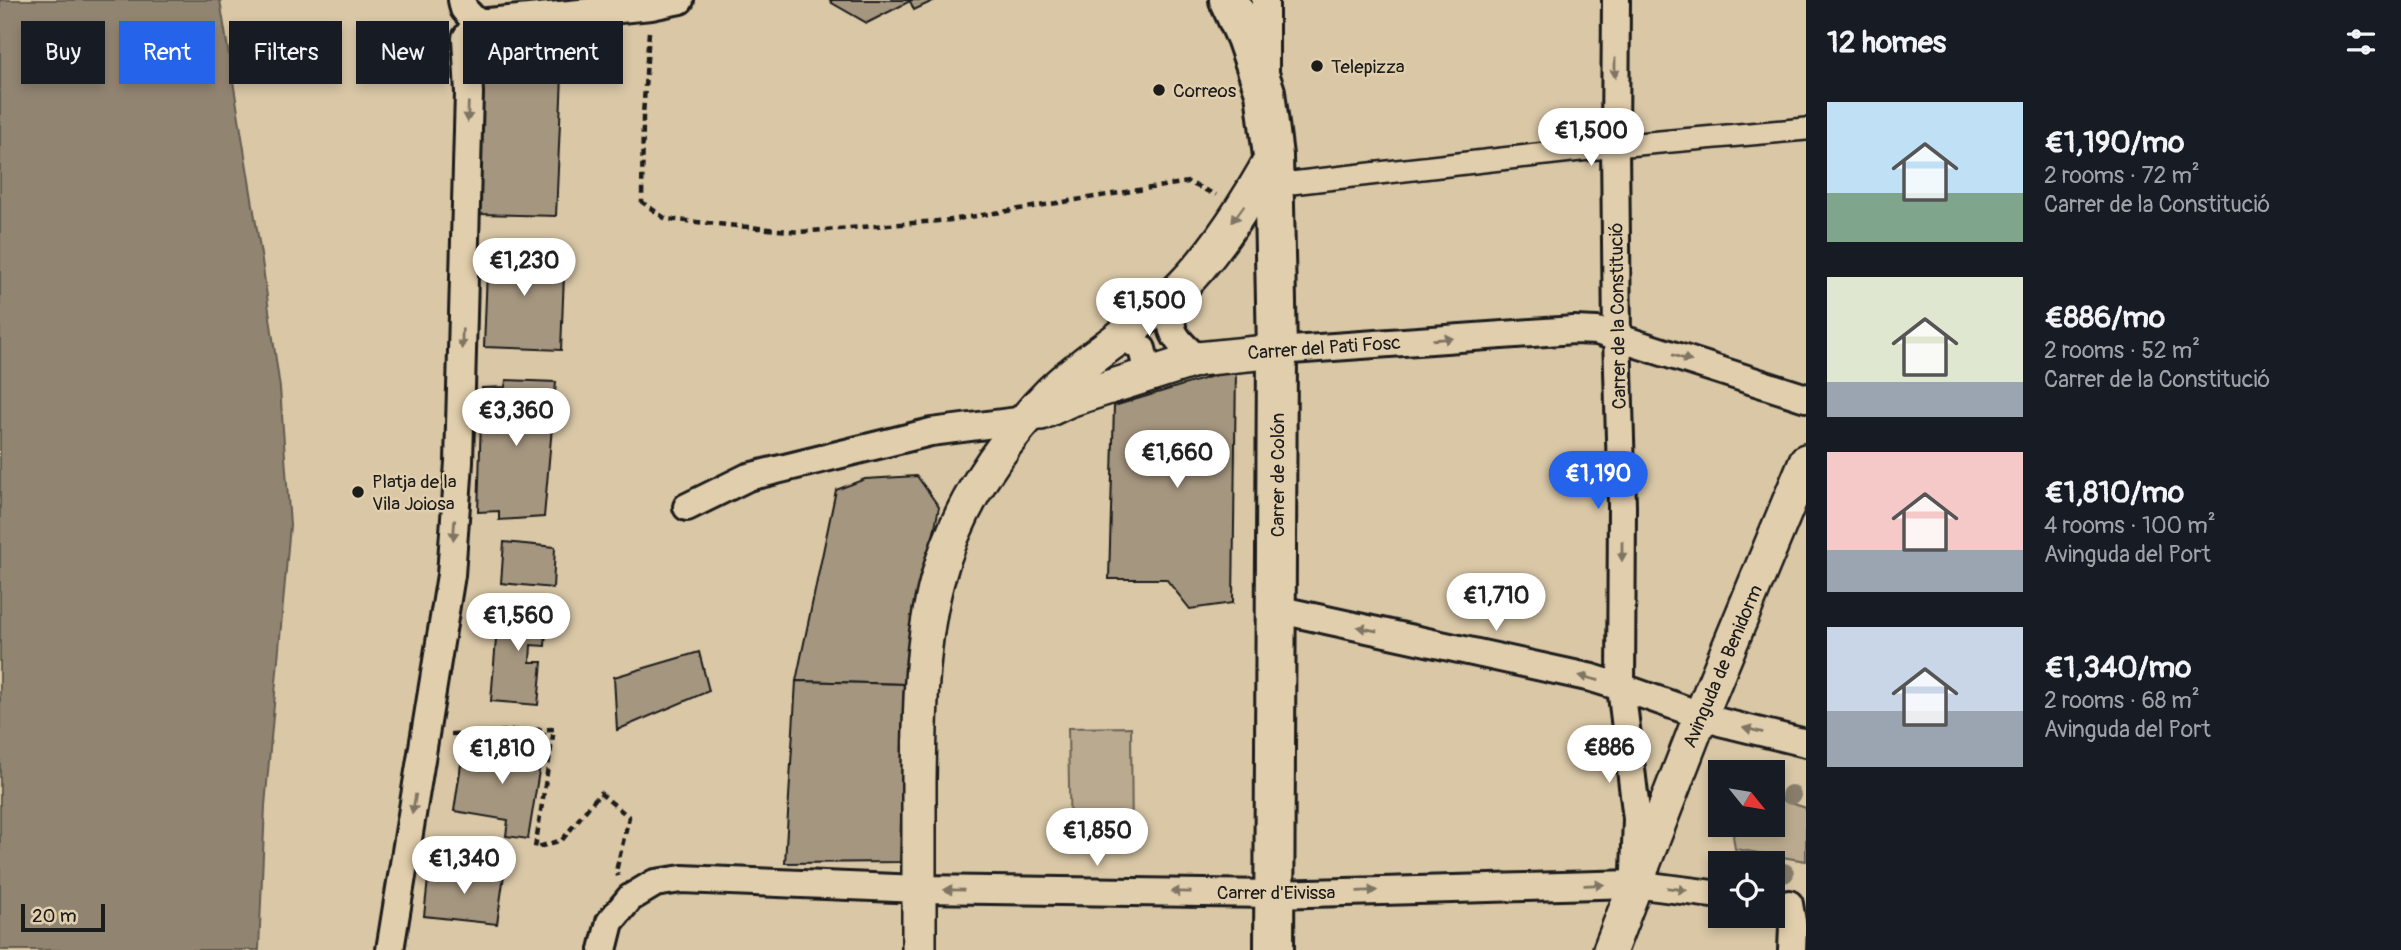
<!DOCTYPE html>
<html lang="en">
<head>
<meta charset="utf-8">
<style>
	body { margin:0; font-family:Pangolin,sans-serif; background:#20242c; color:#f1f3f6; height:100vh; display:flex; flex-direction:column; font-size:26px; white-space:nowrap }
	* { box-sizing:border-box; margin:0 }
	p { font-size:23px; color:#9ea1a6 }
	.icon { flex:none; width:38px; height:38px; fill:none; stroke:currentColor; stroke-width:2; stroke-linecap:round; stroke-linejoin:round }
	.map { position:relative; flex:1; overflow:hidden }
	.sheet { display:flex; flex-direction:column; background:#171b24; width:595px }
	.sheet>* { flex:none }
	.hud { position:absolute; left:21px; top:21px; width:665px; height:63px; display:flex; gap:14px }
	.needle { width:46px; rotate:120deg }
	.fabs { position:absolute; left:1708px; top:760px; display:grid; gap:14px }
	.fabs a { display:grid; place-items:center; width:77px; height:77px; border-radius:0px; background:#171b24; box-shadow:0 4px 10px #0003; font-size:35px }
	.scale { position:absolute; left:21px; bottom:18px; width:84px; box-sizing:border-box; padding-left:7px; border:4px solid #1c1c1c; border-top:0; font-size:19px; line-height:24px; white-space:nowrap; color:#1c1c1c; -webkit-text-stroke:5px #e1ceac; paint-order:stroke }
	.price { position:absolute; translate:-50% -60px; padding:0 16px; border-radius:24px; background:#fff; color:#222; font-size:23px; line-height:46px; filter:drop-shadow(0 2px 4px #0008) }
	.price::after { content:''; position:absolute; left:50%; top:42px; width:21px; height:16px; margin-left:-10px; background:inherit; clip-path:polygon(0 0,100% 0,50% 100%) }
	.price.current { background:#2563eb; color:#fff }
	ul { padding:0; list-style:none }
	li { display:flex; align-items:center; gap:21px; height:175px; padding:0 21px }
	li span { display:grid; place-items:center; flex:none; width:196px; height:140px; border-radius:0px; color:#555 }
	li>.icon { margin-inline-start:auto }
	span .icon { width:84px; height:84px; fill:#fffc; stroke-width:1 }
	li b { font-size:30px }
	h2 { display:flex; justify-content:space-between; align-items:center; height:84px; padding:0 21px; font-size:30px }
	.chip { padding:0 24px; border-radius:0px; background:#171b24; box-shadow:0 4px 10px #0003; font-size:24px; line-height:63px }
	.chip.current { background:#2563eb; color:#fff }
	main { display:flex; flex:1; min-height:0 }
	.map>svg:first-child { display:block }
	.green { fill:#baaa8f; stroke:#6b6356; stroke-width:2 }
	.water { fill:#918572; stroke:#625b50; stroke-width:2 }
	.building { fill:#a5967f; stroke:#1c1c1c; stroke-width:2 }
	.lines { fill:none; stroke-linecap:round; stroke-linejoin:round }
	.pedestrian-casing { stroke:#1c1c1c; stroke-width:26 }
	.minor-casing { stroke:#1c1c1c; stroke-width:32 }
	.tertiary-casing { stroke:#1c1c1c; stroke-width:38 }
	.secondary-casing { stroke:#1c1c1c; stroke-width:44 }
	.path { stroke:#1c1c1c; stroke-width:4.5; stroke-dasharray:7 5; stroke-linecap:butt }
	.pedestrian { stroke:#e1ceac; stroke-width:21 }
	.minor { stroke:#e1ceac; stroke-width:26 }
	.tertiary { stroke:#e1ceac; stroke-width:33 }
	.secondary { stroke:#e1ceac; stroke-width:38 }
	.tree { fill:#877d6a }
	.oneway { fill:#7e7564 }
	.poi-dot { fill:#1c1c1c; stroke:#e1ceac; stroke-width:2.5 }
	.labels { text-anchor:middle; stroke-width:5; stroke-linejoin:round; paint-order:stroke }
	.poi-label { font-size:19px; fill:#1c1c1c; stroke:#e1ceac; text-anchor:start }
	.street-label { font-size:19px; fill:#1c1c1c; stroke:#e1ceac }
</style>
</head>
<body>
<main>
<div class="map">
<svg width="1806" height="950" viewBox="0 0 1806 950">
	<rect width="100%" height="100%" fill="#d9c7a6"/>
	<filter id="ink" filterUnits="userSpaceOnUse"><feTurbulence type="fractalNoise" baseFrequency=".0143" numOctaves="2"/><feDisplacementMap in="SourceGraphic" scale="14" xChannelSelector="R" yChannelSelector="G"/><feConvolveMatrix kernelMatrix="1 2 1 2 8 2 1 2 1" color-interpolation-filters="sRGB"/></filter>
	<g filter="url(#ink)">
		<g class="green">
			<polygon points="1131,727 1132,845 1070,846 1068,728"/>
			<polygon points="1773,797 1806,808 1806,861 1735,849 1733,836 1739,824 1773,824"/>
		</g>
		<polygon class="water" points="0,0 220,0 262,261 280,388 290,525 265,806 259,950 0,950"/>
		<g class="building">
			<polygon points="830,0 935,0 914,10 910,1 867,23 832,3"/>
			<polygon points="482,45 563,52 556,216 480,214"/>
			<polygon points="488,246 565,249 561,350 484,347"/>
			<polygon points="1236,369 1233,603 1190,609 1166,579 1109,579 1114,406"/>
			<polygon points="506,380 556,382 544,517 499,520 499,511 478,512 482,388 505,387"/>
			<polygon points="917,476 939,507 904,684 796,681 836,490 865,479"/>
			<polygon points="504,542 555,547 553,588 501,583"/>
			<polygon points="499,602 548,606 545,646 531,645 530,662 542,662 538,705 491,701"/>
			<polygon points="699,652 709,691 617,730 614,677"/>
			<polygon points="796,681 904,684 900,862 785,863"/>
			<polygon points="525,733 545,734 528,839 506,836 508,820 454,811 463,751 520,759"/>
			<polygon points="429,870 504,875 497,924 424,916"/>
		</g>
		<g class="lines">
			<g class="pedestrian-casing">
				<polyline id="pedestrian" points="1274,185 1615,146 1806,129"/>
			</g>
			<g class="minor-casing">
				<g id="minor">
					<polyline points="462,0 464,9 477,23"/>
					<polyline points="1616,0 1615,146 1617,336 1622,506 1621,687 1637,819 1635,871"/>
					<polyline points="477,23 651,6 680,0"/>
					<polyline points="1265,69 1265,0"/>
					<path d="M 1176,292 C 1167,328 1169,335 1198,359"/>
					<polyline points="1118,338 1130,340 1142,349 1146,365 1141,376"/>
					<polyline points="1277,351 1574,330 1597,331 1806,398"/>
					<polyline points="687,507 748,477 931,432 1026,420"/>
					<polyline points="1276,609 1592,678 1621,687 1720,722 1806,743"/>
					<polyline points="1789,904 1793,927 1792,950"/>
					<polyline points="390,950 451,575 459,462 469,93 466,38 477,23"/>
					<polyline points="603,950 610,922 630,898 655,883 682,879 919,889 1274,894 1634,884 1720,895"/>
				</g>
			</g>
			<g class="tertiary-casing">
				<g id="tertiary">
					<polyline points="1041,413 1069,400 1198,359 1277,351"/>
					<path d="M 919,950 C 919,894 919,837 919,781 C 920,715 920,645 937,581 C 956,509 999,444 1051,392 C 1089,355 1136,330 1175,293 C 1214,256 1247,203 1273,156"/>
					<polyline points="1610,950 1701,715 1806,461"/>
				</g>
			</g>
			<g class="secondary-casing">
				<polyline id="secondary" points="1229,0 1246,37 1265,92 1273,156 1277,351 1274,950"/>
			</g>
			<g class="path">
				<polyline points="649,32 643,115 642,202 666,219 799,232 951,220 1188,182 1216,195"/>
				<polyline points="451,734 554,729 535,848 562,840 600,793 629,817 616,871 618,876"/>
			</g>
			<use href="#pedestrian" class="pedestrian"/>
			<use href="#minor" class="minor"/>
			<use href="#tertiary" class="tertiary"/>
			<use href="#secondary" class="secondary"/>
		</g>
		<g class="tree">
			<circle cx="1791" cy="795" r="10"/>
			<circle cx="1784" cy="873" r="10"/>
		</g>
		<defs><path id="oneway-solid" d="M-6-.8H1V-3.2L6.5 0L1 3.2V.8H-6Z" transform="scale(1.75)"/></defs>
		<g class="oneway">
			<use href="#oneway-solid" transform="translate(1615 68) rotate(90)"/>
			<use href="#oneway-solid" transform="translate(468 112) rotate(92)"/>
			<use href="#oneway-solid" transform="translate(1238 214) rotate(126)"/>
			<use href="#oneway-solid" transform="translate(462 339) rotate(92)"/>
			<use href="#oneway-solid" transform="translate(1443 339) rotate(-4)"/>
			<use href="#oneway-solid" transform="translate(1682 358) rotate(19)"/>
			<use href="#oneway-solid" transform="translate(454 530) rotate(94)"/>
			<use href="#oneway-solid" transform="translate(1622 551) rotate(90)"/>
			<use href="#oneway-solid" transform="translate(1367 629) rotate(-168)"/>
			<use href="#oneway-solid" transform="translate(1589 678) rotate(-166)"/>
			<use href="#oneway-solid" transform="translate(1753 730) rotate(-166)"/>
			<use href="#oneway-solid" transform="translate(414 804) rotate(100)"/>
			<use href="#oneway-solid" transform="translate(1594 885) rotate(-2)"/>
			<use href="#oneway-solid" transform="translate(1677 889) rotate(8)"/>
			<use href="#oneway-solid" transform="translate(954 890) rotate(-179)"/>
			<use href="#oneway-solid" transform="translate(1367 891) rotate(-2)"/>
			<use href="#oneway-solid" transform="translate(1181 892) rotate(-179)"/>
		</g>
	</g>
	<g class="poi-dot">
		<circle cx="1317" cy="66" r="7"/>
		<circle cx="1159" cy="90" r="7"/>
		<circle cx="358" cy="492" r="7"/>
	</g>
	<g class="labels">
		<g class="poi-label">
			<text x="1331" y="73">Telepizza</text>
			<text x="1173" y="97">Correos</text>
			<text x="372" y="488">Platja de la<tspan x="372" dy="22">Vila Joiosa</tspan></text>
		</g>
		<g class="street-label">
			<text transform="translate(1617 316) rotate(-91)" y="7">Carrer de la Constitució</text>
			<text transform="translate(1324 347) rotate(-4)" y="7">Carrer del Pati Fosc</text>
			<text transform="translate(1277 475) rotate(-90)" y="7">Carrer de Colón</text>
			<text transform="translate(1722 666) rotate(-67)" y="7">Avinguda de Benidorm</text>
			<text x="1276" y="899">Carrer d'Eivissa</text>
		</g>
	</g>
</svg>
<div class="fabs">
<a><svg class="needle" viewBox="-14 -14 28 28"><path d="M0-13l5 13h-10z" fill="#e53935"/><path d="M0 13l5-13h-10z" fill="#9ea1a6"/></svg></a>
<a><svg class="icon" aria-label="locate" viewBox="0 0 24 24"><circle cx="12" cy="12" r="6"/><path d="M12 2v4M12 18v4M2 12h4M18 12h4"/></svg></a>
</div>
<div class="scale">20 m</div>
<b class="price" style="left:1591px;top:168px">€1,500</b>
<b class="price" style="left:524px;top:298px">€1,230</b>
<b class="price" style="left:1149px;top:338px">€1,500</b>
<b class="price" style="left:516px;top:448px">€3,360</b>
<b class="price" style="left:1177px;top:490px">€1,660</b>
<b class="price current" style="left:1598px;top:511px">€1,190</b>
<b class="price" style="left:1496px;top:633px">€1,710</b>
<b class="price" style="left:518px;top:653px">€1,560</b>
<b class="price" style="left:1609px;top:785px">€886</b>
<b class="price" style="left:502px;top:786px">€1,810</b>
<b class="price" style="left:1097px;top:868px">€1,850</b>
<b class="price" style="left:464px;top:896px">€1,340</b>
<div class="hud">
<a class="chip">Buy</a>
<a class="chip current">Rent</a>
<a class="chip">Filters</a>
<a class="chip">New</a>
<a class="chip">Apartment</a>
</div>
</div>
<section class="sheet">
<h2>12 homes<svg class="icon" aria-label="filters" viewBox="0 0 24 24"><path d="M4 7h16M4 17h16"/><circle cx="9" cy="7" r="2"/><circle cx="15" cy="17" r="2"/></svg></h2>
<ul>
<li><span style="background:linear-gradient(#bfe0f5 65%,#7fa58c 0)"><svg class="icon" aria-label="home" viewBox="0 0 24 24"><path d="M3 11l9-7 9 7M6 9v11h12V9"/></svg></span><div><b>€1,190/mo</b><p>2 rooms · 72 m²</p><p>Carrer de la Constitució</p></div></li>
<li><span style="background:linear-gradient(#dfe7d0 75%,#9aa5b1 0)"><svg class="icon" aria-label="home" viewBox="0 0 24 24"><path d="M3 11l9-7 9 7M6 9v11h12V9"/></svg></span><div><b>€886/mo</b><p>2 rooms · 52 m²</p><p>Carrer de la Constitució</p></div></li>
<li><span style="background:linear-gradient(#f6c9c9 70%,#9aa5b1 0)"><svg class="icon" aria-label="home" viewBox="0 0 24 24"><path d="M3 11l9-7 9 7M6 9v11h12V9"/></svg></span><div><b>€1,810/mo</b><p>4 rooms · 100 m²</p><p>Avinguda del Port</p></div></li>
<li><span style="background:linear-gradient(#c9d6e8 60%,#9aa5b1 0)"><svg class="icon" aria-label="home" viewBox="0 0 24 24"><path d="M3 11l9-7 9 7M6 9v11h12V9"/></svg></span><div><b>€1,340/mo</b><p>2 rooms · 68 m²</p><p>Avinguda del Port</p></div></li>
</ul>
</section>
</main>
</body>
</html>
